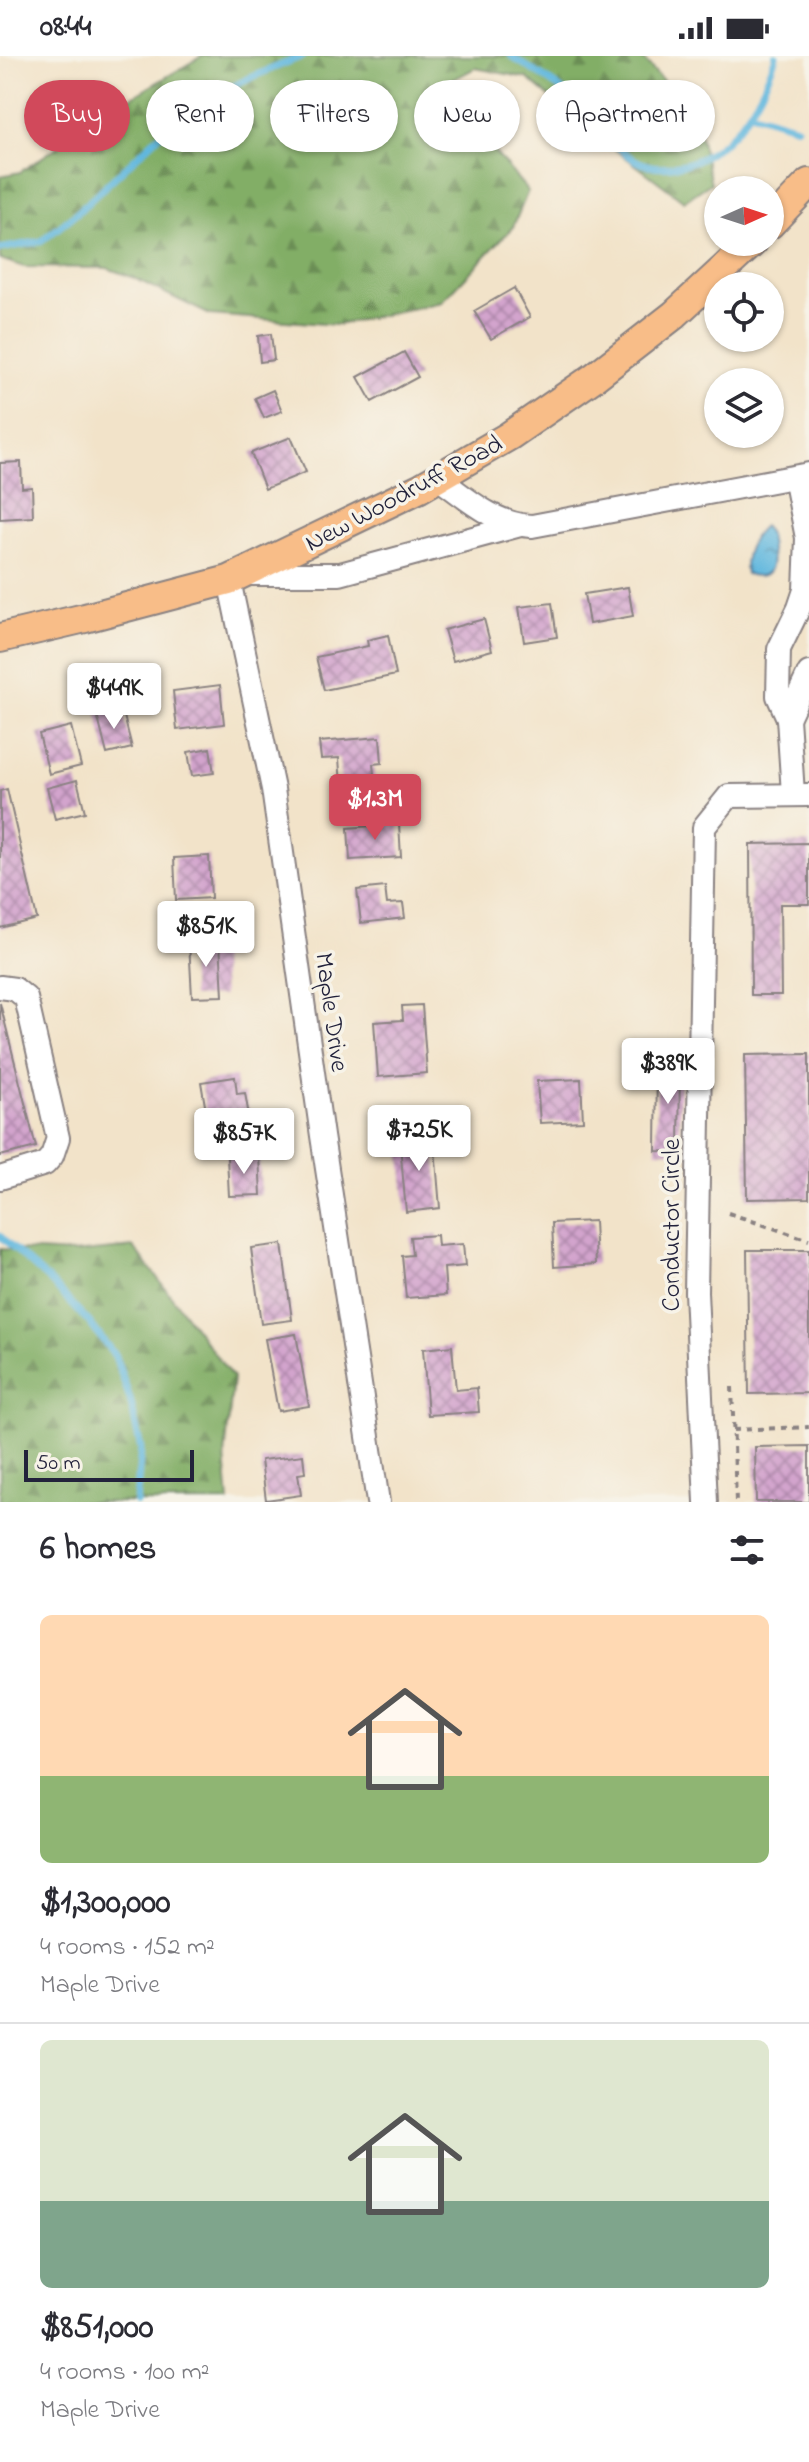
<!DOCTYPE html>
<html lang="en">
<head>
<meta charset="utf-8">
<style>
	body { margin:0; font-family:"Indie Flower",sans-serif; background:#f7f7f7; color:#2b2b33; height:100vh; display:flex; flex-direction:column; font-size:30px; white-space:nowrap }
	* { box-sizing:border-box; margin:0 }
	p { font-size:26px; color:#7c7c81 }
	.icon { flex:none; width:44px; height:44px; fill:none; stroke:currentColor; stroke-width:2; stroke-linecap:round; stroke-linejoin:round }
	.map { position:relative; height:1446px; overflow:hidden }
	.sheet { display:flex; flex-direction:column; background:#fff; flex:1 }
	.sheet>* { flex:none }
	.hud { position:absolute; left:24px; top:24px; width:762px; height:72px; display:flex; gap:16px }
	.needle { width:52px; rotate:87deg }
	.fabs { position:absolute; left:704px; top:120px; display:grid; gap:16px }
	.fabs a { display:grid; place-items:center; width:80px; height:80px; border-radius:50%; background:#fff; box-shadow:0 2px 6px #0004; font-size:40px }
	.scale { position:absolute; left:24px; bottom:20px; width:170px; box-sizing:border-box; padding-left:8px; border:4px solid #22223b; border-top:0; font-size:22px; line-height:28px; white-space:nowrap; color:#22223b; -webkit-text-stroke:6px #f7f3e8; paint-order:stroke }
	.price { position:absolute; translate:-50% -68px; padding:0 18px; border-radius:8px; background:#fff; color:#222; font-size:26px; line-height:52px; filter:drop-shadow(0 2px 4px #0008) }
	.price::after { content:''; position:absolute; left:50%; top:48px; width:24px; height:18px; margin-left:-12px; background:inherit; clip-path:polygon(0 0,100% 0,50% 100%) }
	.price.selected { background:#d1495b; color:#fff }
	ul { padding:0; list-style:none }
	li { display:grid; align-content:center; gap:16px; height:424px; padding:0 40px }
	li+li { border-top:2px solid #e1e1e2 }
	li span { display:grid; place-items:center; height:248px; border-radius:12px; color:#555 }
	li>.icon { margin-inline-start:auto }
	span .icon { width:144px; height:144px; fill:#fffc; stroke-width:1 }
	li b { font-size:34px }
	h2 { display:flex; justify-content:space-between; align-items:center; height:96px; padding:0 40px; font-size:34px }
	.chip { padding:0 28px; border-radius:36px; background:#fff; box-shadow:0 2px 6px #0004; font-size:28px; line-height:72px }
	.chip.selected { background:#d1495b; color:#fff }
	.status { display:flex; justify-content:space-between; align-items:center; height:56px; padding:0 40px; background:#fff; direction:ltr }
	.status svg { height:22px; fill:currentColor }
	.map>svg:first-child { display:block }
	.forest { fill:url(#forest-firs); stroke:#526850; stroke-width:2 }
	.water { fill:url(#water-ripples); stroke:#426c8c; stroke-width:2 }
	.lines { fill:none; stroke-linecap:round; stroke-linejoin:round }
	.stream { stroke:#61b7de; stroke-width:7 }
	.building { fill:url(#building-cross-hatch) }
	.minor-casing { stroke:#8a8282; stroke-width:26 }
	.major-casing { stroke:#8a8282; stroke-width:32 }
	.path { stroke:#8a8282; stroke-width:4; stroke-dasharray:6 6; stroke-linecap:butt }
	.minor { stroke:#fff; stroke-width:22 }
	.major { stroke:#f8bd88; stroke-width:28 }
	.labels { text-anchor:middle; stroke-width:7; stroke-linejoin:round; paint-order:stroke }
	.street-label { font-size:26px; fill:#22223b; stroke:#f7f3e8 }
</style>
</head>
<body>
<div class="status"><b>08:44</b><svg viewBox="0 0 49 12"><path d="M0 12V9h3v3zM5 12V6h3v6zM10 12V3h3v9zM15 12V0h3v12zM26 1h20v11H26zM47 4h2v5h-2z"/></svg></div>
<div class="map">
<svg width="809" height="1446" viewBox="0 0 809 1446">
	<defs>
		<pattern id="forest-firs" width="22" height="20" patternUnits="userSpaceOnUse" patternTransform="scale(2)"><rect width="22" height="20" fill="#82ae66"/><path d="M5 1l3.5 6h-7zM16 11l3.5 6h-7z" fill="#6a8d55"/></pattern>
		<pattern id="water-ripples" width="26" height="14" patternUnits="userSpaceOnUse" patternTransform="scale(2)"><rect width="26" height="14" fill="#61b7de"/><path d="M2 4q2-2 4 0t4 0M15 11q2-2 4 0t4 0" fill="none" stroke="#5094b5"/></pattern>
		<pattern id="building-cross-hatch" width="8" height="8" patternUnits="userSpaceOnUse" patternTransform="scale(2)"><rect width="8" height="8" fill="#d3a4cd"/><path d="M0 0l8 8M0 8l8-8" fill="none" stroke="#ab85a8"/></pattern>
	</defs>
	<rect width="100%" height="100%" fill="#f7f3e8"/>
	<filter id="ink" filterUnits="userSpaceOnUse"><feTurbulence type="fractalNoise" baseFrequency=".0125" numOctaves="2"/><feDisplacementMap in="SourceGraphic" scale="16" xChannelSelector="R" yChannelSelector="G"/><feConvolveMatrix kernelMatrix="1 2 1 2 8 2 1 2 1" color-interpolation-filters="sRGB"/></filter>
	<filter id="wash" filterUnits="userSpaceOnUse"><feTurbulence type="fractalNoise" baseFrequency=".006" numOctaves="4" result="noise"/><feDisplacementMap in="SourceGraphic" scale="32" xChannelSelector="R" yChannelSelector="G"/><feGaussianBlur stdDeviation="1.8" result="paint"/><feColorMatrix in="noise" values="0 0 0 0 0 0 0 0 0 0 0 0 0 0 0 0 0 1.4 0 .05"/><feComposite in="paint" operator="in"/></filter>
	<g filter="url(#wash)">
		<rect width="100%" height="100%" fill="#f2e3c9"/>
		<g class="forest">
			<polygon points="202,0 640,0 695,59 711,127 684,145 593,77 527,22 475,12 450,25 462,58 528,135 513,171 442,246 337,269 210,259 132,221 107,212 24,211 0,203 0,120 20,116 129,43"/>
			<polygon points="134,1191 233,1322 225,1400 229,1446 0,1446 0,1193 73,1197"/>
		</g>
		<path class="water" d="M 763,470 C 770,476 770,484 771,494 C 774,516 768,524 746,518 C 742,502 752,479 763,470 Z"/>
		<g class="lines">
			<g class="stream">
				<path d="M 511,0 C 531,14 554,26 572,42 C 593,60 608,86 632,102 C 647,112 662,112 679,109 C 729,101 761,45 776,0"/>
				<polyline points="750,57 797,71"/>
				<polyline points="0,193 42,185 78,156 166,73 202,46 252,21 303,0"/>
				<polyline points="0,1180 52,1227 89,1266 115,1300 130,1343 141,1393 136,1446"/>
			</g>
		</g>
		<g id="blocks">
			<g class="building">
				<polygon points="514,232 530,261 491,283 474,255"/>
				<polygon points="271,278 274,304 260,306 258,280"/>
				<polygon points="404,296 418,321 372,346 358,321"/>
				<polygon points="273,334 282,355 264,362 255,342"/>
				<polygon points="291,381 306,416 265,433 251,397"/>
				<polygon points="21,406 22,432 32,431 33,461 0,463 0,407"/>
				<polygon points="628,531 633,560 589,568 584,538"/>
				<polygon points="552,547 557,581 524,586 519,551"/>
				<polygon points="484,563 492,594 453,605 444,574"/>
				<polygon points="388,579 396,619 324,634 316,601 368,590 367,584"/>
				<polygon points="220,629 224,668 177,674 173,635"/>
				<polygon points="122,652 132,692 107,698 97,658"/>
				<polygon points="71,670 81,710 49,718 39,678"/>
				<polygon points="380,681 382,707 373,708 376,739 342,742 339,702 321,703 319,686"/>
				<polygon points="210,692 214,717 192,720 188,696"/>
				<polygon points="77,724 85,756 55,763 47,732"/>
				<polygon points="7,733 37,863 0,872 0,735"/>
				<polygon points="399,768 401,801 350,804 348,772"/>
				<polygon points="809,787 809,848 780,848 781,939 751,939 750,788"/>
				<polygon points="209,800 211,842 176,844 174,802"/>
				<polygon points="385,831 387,848 403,847 405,862 361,867 357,834"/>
				<polygon points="220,885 223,940 192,941 189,886"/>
				<polygon points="0,947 36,1091 0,1100"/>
				<polygon points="422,949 427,1017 378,1021 374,966 403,964 402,950"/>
				<polygon points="809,998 809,1142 747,1143 745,999"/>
				<polygon points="657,1005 680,1005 679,1096 656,1095"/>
				<polygon points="235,1021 237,1038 245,1037 249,1060 208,1067 201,1026"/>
				<polygon points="581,1023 583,1065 540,1067 537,1025"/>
				<polygon points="423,1075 424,1093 435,1092 440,1152 406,1156 399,1077"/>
				<polygon points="259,1100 261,1139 229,1140 227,1101"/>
				<polygon points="594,1165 596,1208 554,1211 552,1167"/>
				<polygon points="437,1179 438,1190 463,1188 465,1210 444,1212 446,1239 406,1242 402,1200 412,1199 410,1181"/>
				<polygon points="282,1188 292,1264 261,1268 251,1192"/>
				<polygon points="747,1194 809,1194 809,1337 749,1338"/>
				<polygon points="296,1278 309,1350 278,1355 265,1283"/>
				<polygon points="452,1290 456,1334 477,1332 479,1356 428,1359 423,1293"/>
				<polygon points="809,1390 809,1446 756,1446 755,1391"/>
				<polygon points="303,1399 305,1417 298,1418 301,1439 266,1444 261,1404"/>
			</g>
		</g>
	</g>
	<g filter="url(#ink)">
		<use href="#blocks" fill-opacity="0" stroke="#8a8282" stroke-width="2"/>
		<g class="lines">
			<g class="minor-casing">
				<g id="minor">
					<path d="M 437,421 C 466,442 495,469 532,470 L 809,418"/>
					<polyline points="795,421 807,482 805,534 799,552 779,593 778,640 788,662 809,617"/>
					<polyline points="245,518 340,518 517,470"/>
					<polyline points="229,524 273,733 322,1080 378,1446"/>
					<polyline points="788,662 793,738"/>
					<polyline points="0,931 15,933 26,942 58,1082 52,1100 45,1108 0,1122"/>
					<polyline points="706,1446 696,1236 704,771 729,740 809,739"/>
				</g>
			</g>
			<g class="major-casing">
				<g id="major">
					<polyline points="770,168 809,127"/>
					<polyline points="0,582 85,562 229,524 420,432 509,380 593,322 674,259 753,186"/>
				</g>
			</g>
			<g class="path">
				<polyline points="728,1157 809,1184"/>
				<polyline points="732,1331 736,1446"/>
				<polyline points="733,1374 809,1371"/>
			</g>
			<use href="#minor" class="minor"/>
			<use href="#major" class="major"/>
		</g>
	</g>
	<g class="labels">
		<g class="street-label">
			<text transform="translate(403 436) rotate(-28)" y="9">New Woodruff Road</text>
			<text transform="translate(333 956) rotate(82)" y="9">Maple Drive</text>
			<text transform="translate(670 1169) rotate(-90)" y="9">Conductor Circle</text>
		</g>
	</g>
</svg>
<div class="fabs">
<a><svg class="needle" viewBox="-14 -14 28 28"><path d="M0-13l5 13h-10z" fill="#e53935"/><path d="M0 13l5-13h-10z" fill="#7c7c81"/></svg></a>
<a><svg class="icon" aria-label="locate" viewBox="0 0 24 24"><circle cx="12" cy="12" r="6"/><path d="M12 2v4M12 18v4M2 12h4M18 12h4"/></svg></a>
<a><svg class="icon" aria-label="layers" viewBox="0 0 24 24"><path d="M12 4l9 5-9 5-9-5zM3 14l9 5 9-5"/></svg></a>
</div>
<div class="scale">50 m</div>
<b class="price" style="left:114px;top:675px">$449K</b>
<b class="price selected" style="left:375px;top:786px">$1.3M</b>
<b class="price" style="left:206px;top:913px">$851K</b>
<b class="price" style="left:668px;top:1050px">$389K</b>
<b class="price" style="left:419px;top:1117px">$725K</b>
<b class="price" style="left:244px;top:1120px">$857K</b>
<div class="hud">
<a class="chip selected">Buy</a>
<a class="chip">Rent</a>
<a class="chip">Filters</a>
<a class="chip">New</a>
<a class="chip">Apartment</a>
</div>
</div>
<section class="sheet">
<h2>6 homes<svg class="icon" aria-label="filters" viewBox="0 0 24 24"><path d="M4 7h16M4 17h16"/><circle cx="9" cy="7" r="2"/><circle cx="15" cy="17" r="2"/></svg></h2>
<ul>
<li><span style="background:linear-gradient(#ffd9b3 65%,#8fb573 0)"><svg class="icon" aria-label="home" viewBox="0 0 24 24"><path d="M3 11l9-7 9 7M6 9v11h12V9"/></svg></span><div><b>$1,300,000</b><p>4 rooms · 152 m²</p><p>Maple Drive</p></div></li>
<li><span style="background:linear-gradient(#dfe7d0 65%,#7fa58c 0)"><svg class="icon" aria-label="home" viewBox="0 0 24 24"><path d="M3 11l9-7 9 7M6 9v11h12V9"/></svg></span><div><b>$851,000</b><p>4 rooms · 100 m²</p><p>Maple Drive</p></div></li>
</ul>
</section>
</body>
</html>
